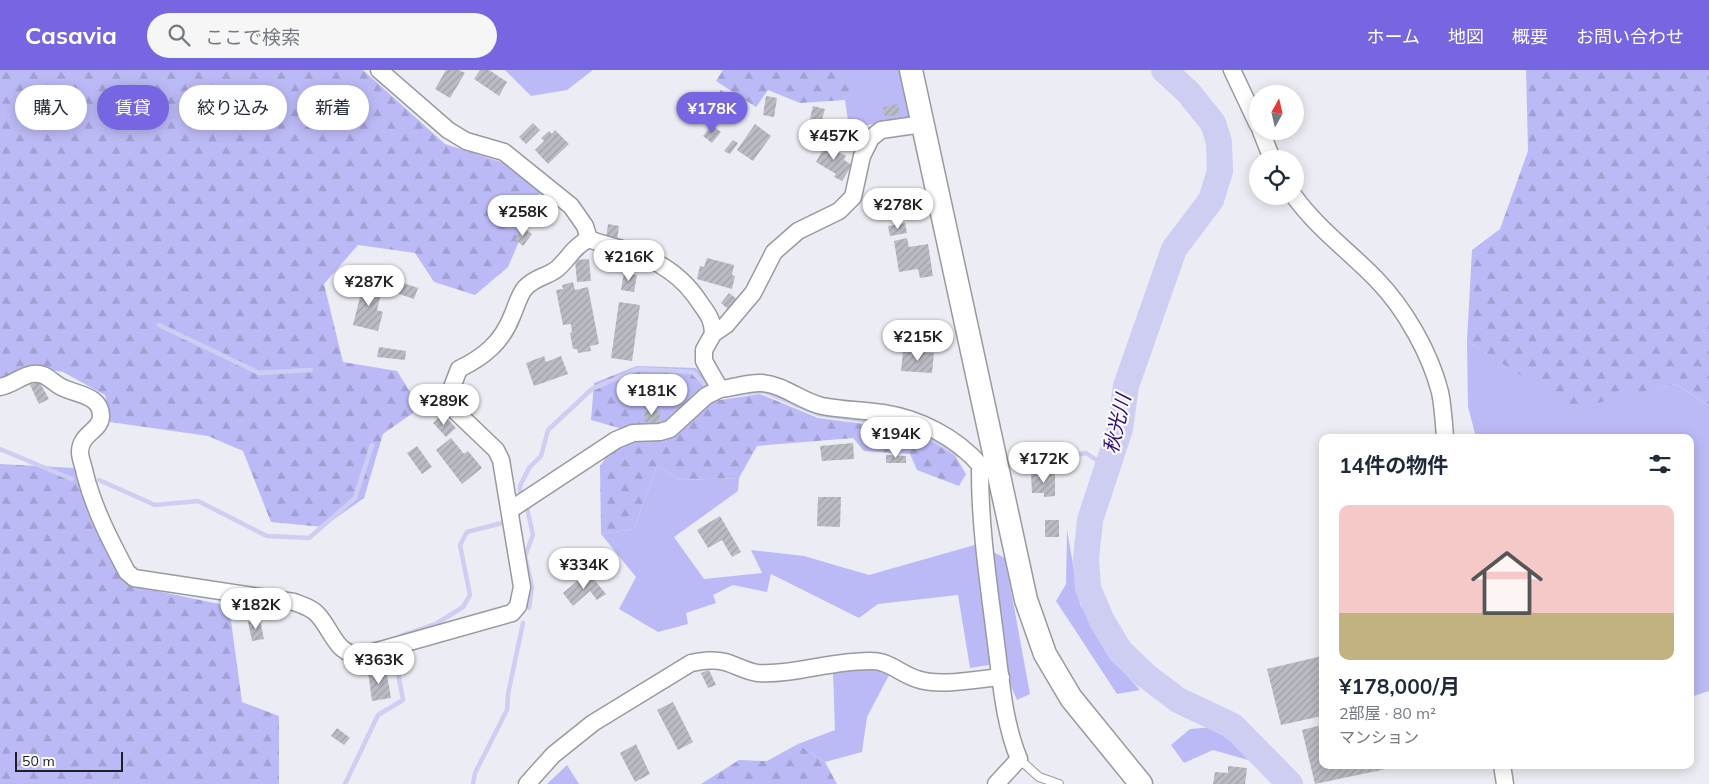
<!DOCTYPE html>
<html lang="ja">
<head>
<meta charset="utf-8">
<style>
	body { margin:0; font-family:Mulish,"Noto Sans JP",sans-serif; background:#f6f6f7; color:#1f2937; height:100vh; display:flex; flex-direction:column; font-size:19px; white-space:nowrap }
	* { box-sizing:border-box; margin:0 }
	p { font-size:16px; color:#747a83 }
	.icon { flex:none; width:28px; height:28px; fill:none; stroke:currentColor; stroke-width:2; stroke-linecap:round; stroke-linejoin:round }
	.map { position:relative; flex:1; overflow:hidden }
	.sheet { position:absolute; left:1319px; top:364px; width:375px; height:335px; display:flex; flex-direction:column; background:#fff; border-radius:10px; box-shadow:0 2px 12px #0003 }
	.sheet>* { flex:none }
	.top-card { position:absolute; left:15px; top:15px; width:475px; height:45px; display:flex; gap:10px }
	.needle { width:32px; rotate:8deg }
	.fabs { position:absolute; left:1249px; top:15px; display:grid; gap:10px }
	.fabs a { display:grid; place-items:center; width:55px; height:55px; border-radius:50%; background:#fff; box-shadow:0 2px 12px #0003; font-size:25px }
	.scale { position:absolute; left:15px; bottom:12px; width:108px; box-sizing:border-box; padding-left:5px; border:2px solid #202023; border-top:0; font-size:14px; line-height:18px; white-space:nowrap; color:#202023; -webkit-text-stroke:4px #fafaff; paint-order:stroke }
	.price { position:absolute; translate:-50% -42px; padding:0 11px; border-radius:18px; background:#fff; color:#222; font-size:16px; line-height:32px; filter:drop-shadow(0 1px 2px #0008) }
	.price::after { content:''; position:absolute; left:50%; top:30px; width:15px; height:11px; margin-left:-8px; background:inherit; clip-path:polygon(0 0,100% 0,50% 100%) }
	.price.selected { background:#7766e1; color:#fff }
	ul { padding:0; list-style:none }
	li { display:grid; align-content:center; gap:10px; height:265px; padding:0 20px }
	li+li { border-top:1px solid #e0e1e3 }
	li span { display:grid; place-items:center; height:155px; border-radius:10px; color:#555 }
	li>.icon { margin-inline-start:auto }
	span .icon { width:90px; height:90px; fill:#fffc; stroke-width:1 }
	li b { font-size:21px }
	h2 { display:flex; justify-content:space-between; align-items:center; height:60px; padding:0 20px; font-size:21px }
	.chip { padding:0 18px; border-radius:22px; background:#fff; box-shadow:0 2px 12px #0003; font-size:18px; line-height:45px }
	.chip.selected { background:#7766e1; color:#fff }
	header { display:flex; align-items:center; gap:30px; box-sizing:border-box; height:70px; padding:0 25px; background:#7766e1; color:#fff }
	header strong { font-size:24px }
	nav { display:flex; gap:28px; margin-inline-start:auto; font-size:18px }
	.search { width:350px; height:45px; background:#f6f6f7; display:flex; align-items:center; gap:12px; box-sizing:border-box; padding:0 18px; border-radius:28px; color:#747a83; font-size:19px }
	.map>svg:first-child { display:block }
	.grass { fill:#bcbaf6 }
	.forest { fill:url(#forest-firs) }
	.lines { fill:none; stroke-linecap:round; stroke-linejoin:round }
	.stream { stroke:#cecdf2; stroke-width:4.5 }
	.river { stroke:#cecdf2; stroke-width:26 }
	.building { fill:url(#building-hatch) }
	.service-casing { stroke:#9999a1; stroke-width:10 }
	.minor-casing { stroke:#9999a1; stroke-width:19 }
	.secondary-casing { stroke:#9999a1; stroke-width:25 }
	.service { stroke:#fff; stroke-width:8 }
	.minor { stroke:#fff; stroke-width:16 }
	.secondary { stroke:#fff; stroke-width:22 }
	.labels { text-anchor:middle; stroke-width:4.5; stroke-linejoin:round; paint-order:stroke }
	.water-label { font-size:20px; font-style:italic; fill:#2d0b74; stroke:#fafaff }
</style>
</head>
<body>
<header>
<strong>Casavia</strong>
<div class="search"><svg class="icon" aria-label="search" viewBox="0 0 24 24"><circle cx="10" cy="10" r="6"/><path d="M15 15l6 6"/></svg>ここで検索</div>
<nav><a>ホーム</a><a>地図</a><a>概要</a><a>お問い合わせ</a></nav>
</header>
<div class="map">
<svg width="1709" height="714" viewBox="0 0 1709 714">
	<defs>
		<pattern id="forest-firs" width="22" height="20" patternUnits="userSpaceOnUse" patternTransform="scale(1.25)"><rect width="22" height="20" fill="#bcbaf6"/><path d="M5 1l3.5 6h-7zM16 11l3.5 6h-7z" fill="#a1a0d3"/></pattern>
		<pattern id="building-hatch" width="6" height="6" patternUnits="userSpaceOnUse" patternTransform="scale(1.25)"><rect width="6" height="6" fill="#bbbbc4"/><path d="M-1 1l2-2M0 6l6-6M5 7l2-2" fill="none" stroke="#a0a0a8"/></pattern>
	</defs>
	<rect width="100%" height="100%" fill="#ececf4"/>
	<g class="grass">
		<polygon points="505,0 593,0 567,20 531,26"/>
		<polygon points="856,0 899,0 913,48 849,58 845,30"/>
		<polygon points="1467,271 1573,338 1676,314 1709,336 1709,621 1690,627 1690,368 1476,367 1468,337"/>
		<polygon points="657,396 681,410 739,408 738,421 674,467 704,509 762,503 751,480 804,486 869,505 978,474 1005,488 1030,624 1017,630 1001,593 970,598 958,525 878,534 859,548 771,504 767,522 733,515 713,525 716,533 686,543 688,554 658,562 619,539 636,507 601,464 634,459"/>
		<polygon points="1067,460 1080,534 1109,586 1140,620 1117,624 1056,531 1066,514"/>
		<polygon points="866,595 889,605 867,647 862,682 825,692 798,674 835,660 833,601"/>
		<polygon points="1213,657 1255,692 1213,680 1184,693 1171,675 1190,659"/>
		<polygon points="567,695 579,714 547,714"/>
	</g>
	<g class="forest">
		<polygon points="0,0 363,0 445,74 504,93 541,120 508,197 475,225 434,212 415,183 358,175 324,214 343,292 397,301 420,338 383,364 364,428 323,457 271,452 243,381 208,366 110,352 105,325 63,302 30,297 0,316"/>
		<polygon points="723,0 856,0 857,2 845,30 800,33 768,20 756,37 716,11"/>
		<polygon points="1526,0 1709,0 1709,336 1676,314 1573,339 1467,271 1472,180 1500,159 1528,81"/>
		<polygon points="637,296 696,298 720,330 760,324 818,348 911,360 954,384 966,404 959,416 917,400 910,384 864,381 853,368 757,376 739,408 681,410 657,396 634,459 601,464 600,396 626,360 591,350 594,313"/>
		<polygon points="0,394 75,398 128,515 229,536 242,632 279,646 279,714 0,714"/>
		<polygon points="798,674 825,692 837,714 701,714 739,690 767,691"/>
	</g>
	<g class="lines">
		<g class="stream">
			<polyline points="159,255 259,303 311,300"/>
			<polyline points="736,324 763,321 818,344 905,356"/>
			<polyline points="919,361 958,385"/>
			<polyline points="0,379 72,409"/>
			<polyline points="1017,390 1040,391 1086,383 1107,397"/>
			<polyline points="99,410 155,435 198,431 267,466 309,468 355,428 372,375"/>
			<polyline points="520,425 520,416 529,398 541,386 548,360 592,319 638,299 693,302 705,315"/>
			<polyline points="527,438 533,465 525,486 532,517 529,538"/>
			<polyline points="401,566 436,554 463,537 470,525 460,475 467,462 502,453"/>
			<polyline points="345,714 378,645 403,630 396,592"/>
			<polyline points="473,714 475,703 507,640 508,624 523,553"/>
		</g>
		<polyline class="river" points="1164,0 1188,22 1213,53 1219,72 1220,101 1211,130 1174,179 1126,316 1120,359 1090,450 1086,489 1088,518 1102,551 1120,581 1145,605 1178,630 1233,656 1290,714"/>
	</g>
	<g class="building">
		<polygon points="446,0 459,0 465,3 450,28 435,19"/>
		<polygon points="480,0 489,0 507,12 499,26 474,9"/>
		<polygon points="721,20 736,31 730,39 715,27"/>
		<polygon points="766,26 777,28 774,47 763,45"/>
		<polygon points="898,34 900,44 885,47 883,37"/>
		<polygon points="813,36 825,39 820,56 809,53"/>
		<polygon points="533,53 540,60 526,74 519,67"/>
		<polygon points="755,54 771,66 753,91 737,80"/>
		<polygon points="712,55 721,62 712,73 703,66"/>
		<polygon points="555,60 569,74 548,94 535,80 544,71 541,68 549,61 552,64"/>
		<polygon points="733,70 738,73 730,84 724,81"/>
		<polygon points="841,70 856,72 855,81 840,79"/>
		<polygon points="828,71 837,77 835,80 846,86 844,90 852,95 842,111 834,107 836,104 816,92"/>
		<polygon points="905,153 907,163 890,166 888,156"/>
		<polygon points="608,154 619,156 617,171 606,169"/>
		<polygon points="524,158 532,164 523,176 515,169"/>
		<polygon points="907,168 909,177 928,174 933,206 920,208 918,199 899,202 894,171"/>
		<polygon points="707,188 734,195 732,205 735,206 732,219 697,209 700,196 704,197"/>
		<polygon points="589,189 591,211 577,212 575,190"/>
		<polygon points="624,203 637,205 634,222 621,220"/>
		<polygon points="389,208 418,218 414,229 385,219"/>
		<polygon points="364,211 383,216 377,240 383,242 378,261 353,255"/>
		<polygon points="573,212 575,220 588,217 599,274 590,276 591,281 578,283 577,279 573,279 570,263 572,262 571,254 563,255 556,220 563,219 562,215"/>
		<polygon points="729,223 737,229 729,240 721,233"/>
		<polygon points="619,232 640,235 632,291 611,288"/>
		<polygon points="379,277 406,281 405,290 377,287"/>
		<polygon points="903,281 934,283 932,303 901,301"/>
		<polygon points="544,286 546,292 561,286 568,304 534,316 526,293"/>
		<polygon points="635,305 644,306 641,327 632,326"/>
		<polygon points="39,311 49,329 39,334 30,315"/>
		<polygon points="645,340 660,341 659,353 644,352"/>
		<polygon points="443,344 456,358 446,367 433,353"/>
		<polygon points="451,368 464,384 468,381 482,398 462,414 436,380"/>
		<polygon points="853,373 854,389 822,391 820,376"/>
		<polygon points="417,376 432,397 422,404 407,383"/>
		<polygon points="886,385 906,386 906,393 886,393"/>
		<polygon points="1031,404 1055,404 1055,426 1044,427 1044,423 1032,423"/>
		<polygon points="818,427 841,427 840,457 817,456"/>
		<polygon points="720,446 741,482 732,487 722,470 708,478 697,460"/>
		<rect x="1045" y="450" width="14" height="17"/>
		<polygon points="588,502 606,524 597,530 590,521 573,536 563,523"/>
		<polygon points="260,550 264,569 252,571 248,552"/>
		<polygon points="1322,586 1322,646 1281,655 1267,599"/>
		<polygon points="386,599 391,628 372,631 368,602"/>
		<polygon points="709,600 716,615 708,618 701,603"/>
		<polygon points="673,632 693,672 678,680 657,640"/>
		<polygon points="1322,655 1322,695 1400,696 1315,714 1302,660"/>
		<polygon points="337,658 350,668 344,675 331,666"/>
		<polygon points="636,674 650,704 635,712 620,683"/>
		<polygon points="1228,696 1247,698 1245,714 1213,714 1215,702 1228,703"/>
	</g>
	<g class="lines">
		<g class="service-casing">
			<polyline id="service" points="1019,689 1039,707 1059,714"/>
		</g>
		<g class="minor-casing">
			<g id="minor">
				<path d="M 379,0 L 448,60 L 466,71 L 504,82 L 571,136 L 585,156 L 589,169 C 601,174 613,176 626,180 C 656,189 683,206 700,233 C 708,244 713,250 713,264"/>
				<polyline points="1232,0 1258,55"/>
				<path d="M 923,54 L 881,60 L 871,68 L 862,86 L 853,127 L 839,141 L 798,161 L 774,182 L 753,223 L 726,255 L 713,264 L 704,280 L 704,291 L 720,319 C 734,318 748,312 762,313 C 785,315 800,331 822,336 C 842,340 863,340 883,343 C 920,349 956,367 981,396"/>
				<polyline points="1261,61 1272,89"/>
				<path d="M 1294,126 C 1317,158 1350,182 1377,210 C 1405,239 1430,283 1440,322 C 1443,337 1444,353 1445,368"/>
				<path d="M 0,317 C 12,315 21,306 32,304 C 44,302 49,309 58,315 C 72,325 102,323 101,347 C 100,361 80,364 80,382 C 80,389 84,397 85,404 C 94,439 110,470 127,502 L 134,508 L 294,532 C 302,535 312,538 318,545 C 334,563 336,586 363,585 L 512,543 L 518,536 L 522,517 L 501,390 L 496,380 L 449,335 L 449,325 L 459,299 C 484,287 502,272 512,246 C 516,237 519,225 525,218 C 536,206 548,207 558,198 C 569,188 574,176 589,169"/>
				<path d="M 992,393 L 981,396 L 980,401 C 980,459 989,516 996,573 C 1001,611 1004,653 1019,689 L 996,714"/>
				<polyline points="510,440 616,370 633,363 660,362 670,359 706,326 720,319"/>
				<polyline points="1502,695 1505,714"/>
				<path d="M 527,714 L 553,685 L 593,653 L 691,593 C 703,591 713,589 725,592 C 736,595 747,602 758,603 C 796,605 833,590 872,591 C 889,591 901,604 917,609 C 939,617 977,609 1001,607"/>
			</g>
		</g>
		<g class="secondary-casing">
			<polyline id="secondary" points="911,0 1026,530 1045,584 1071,628 1141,714"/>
		</g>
		<use href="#service" class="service"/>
		<use href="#minor" class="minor"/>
		<use href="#secondary" class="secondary"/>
	</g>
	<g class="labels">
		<g class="water-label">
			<text transform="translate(1117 354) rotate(-77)" y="7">秋光川</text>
		</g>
	</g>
</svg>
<div class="fabs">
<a><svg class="needle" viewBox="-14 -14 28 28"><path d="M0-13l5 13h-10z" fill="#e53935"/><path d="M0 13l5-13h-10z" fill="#747a83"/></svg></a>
<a><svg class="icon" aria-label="locate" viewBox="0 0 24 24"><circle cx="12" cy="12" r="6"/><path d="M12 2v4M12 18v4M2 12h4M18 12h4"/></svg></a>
</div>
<div class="scale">50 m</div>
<b class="price selected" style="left:712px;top:64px">¥178K</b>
<b class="price" style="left:834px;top:91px">¥457K</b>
<b class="price" style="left:898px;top:160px">¥278K</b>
<b class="price" style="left:523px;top:167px">¥258K</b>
<b class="price" style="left:629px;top:212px">¥216K</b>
<b class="price" style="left:369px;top:237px">¥287K</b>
<b class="price" style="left:918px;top:292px">¥215K</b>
<b class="price" style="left:652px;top:346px">¥181K</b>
<b class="price" style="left:444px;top:356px">¥289K</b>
<b class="price" style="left:896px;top:389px">¥194K</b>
<b class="price" style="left:1044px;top:414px">¥172K</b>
<b class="price" style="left:584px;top:520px">¥334K</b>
<b class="price" style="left:256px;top:560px">¥182K</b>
<b class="price" style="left:379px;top:615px">¥363K</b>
<div class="top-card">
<a class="chip">購入</a>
<a class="chip selected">賃貸</a>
<a class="chip">絞り込み</a>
<a class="chip">新着</a>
</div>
<section class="sheet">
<h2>14件の物件<svg class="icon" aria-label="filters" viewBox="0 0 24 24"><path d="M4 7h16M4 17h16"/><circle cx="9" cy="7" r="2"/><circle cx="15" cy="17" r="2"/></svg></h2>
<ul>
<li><span style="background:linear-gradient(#f6c9c9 70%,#c2b280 0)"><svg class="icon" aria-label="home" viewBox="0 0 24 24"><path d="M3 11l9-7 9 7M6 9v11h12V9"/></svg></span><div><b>¥178,000/月</b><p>2部屋 · 80 m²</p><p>マンション</p></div></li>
</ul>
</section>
</div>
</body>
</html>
